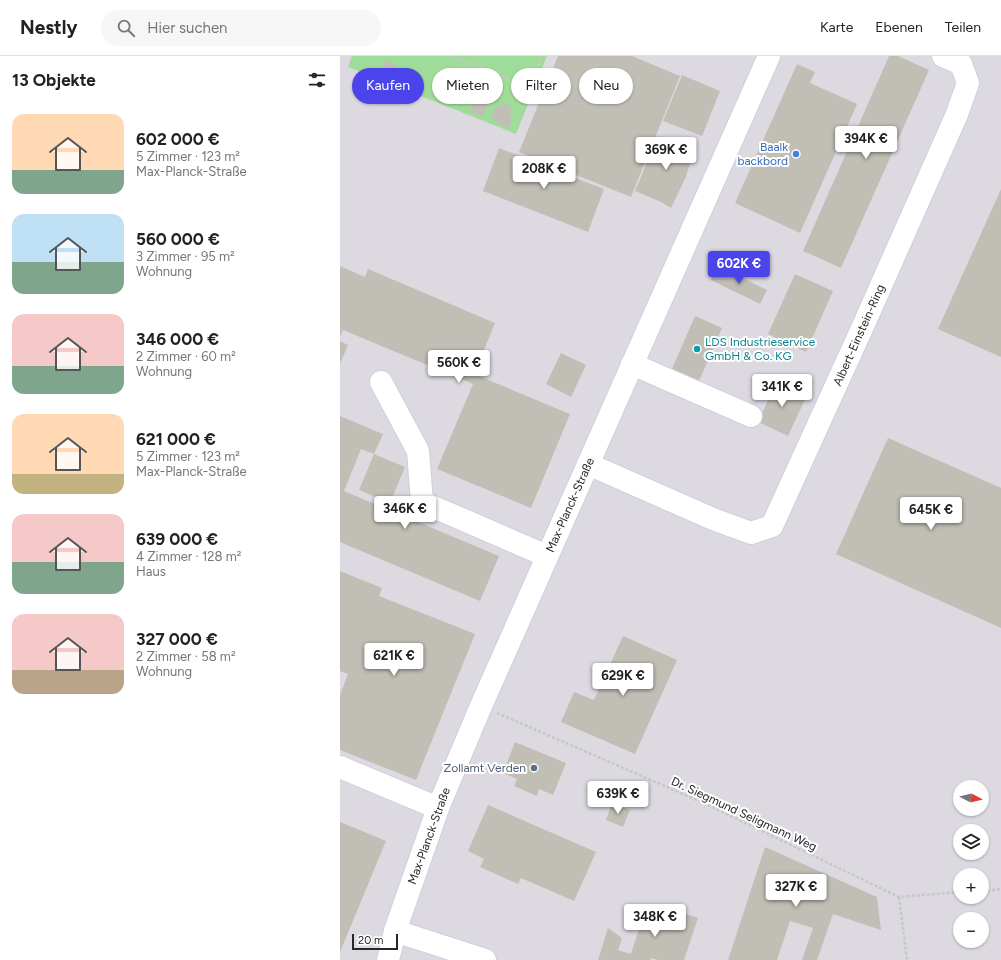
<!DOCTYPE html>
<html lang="de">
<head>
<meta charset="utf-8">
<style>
	body { margin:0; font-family:Figtree,sans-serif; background:#f6f6f6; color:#222; height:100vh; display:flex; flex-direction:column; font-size:15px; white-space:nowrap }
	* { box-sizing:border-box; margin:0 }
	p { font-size:13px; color:#767676 }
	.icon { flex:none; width:22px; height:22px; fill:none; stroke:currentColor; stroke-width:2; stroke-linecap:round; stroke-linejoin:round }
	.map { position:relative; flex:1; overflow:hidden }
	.side { display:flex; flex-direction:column; background:#fff; width:340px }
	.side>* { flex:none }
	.guide { position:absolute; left:12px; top:12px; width:380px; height:36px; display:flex; gap:8px }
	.needle { width:26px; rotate:97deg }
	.fabs { position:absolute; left:613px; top:724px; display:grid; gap:8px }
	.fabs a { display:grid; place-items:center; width:36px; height:36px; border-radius:50%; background:#fff; box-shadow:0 1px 3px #0004; font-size:20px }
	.scale { position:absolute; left:12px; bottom:10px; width:46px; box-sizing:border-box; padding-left:4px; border:2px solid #272727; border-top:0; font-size:11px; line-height:14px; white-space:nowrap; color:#272727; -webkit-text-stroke:3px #fff; paint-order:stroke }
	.price { position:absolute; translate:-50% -34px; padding:0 9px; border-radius:4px; background:#fff; color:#222; font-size:13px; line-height:26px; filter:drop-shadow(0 1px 2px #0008) }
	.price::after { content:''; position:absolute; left:50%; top:24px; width:12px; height:9px; margin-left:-6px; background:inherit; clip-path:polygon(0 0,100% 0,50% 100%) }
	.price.selected { background:#4b44eb; color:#fff }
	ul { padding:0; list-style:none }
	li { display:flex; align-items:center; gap:12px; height:100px; padding:0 12px }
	li span { display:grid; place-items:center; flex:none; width:112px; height:80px; border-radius:12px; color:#555 }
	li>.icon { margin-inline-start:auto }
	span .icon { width:48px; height:48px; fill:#fffc; stroke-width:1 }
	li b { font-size:17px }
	h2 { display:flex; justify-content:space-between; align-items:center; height:48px; padding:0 12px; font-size:17px }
	.pill { padding:0 14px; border-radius:18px; background:#fff; box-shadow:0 1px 3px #0004; font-size:14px; line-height:36px }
	.pill.selected { background:#4b44eb; color:#fff }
	header { display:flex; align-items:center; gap:24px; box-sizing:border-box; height:56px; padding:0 20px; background:#fff; border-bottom:1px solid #e0e0e0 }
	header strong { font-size:19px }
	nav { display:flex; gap:22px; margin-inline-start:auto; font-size:14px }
	.search { width:280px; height:36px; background:#f6f6f6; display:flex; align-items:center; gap:10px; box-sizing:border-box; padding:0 14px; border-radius:22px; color:#767676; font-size:15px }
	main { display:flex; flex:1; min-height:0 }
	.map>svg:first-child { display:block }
	.industrial { fill:#ddd9e1; fill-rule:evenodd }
	.green { fill:#a0dc99 }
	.building { fill:#c1bfb5 }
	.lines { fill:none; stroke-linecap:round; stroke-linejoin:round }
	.minor-casing { stroke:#cfcedf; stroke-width:24 }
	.path { stroke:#c7c7c7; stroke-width:2.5; stroke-dasharray:3 2; stroke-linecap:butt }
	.minor { stroke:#fff; stroke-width:22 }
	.shop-dot { fill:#3f7fe0; stroke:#fff; stroke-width:1.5 }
	.culture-dot { fill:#0f9aa8; stroke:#fff; stroke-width:1.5 }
	.service-dot { fill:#5c6f8a; stroke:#fff; stroke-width:1.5 }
	.labels { text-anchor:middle; stroke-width:4; stroke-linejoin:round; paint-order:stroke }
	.shop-label { font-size:12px; fill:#366cbe; stroke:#fff; text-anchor:end }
	.street-label { font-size:12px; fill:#272727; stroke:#fff }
	.culture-label { font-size:12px; fill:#0d838f; stroke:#fff; text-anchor:start }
	.service-label { font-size:12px; fill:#4e5e75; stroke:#fff; text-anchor:end }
</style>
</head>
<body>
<header>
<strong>Nestly</strong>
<div class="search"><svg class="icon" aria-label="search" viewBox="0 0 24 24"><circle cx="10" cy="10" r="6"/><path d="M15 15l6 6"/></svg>Hier suchen</div>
<nav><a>Karte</a><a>Ebenen</a><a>Teilen</a></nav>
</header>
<main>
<section class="side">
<h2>13 Objekte<svg class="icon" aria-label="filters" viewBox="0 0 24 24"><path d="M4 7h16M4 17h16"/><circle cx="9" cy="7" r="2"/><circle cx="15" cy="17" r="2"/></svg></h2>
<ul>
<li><span style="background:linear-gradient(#ffd9b3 70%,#7fa58c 0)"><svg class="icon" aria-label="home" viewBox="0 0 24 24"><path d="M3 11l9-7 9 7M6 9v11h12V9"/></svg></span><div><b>602 000 €</b><p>5 Zimmer · 123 m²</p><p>Max-Planck-Straße</p></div></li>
<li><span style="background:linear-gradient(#bfe0f5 60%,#7fa58c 0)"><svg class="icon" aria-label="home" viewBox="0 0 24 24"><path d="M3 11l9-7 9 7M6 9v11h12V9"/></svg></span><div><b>560 000 €</b><p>3 Zimmer · 95 m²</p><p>Wohnung</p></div></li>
<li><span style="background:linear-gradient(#f6c9c9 65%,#7fa58c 0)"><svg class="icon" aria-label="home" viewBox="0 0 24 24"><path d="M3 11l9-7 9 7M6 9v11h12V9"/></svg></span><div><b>346 000 €</b><p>2 Zimmer · 60 m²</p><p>Wohnung</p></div></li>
<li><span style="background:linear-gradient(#ffd9b3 75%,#c2b280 0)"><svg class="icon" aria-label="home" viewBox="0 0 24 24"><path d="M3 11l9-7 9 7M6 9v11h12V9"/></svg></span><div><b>621 000 €</b><p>5 Zimmer · 123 m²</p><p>Max-Planck-Straße</p></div></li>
<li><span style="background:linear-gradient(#f6c9c9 60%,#7fa58c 0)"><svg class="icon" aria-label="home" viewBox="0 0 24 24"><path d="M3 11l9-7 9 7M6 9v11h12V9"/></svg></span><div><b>639 000 €</b><p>4 Zimmer · 128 m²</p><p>Haus</p></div></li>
<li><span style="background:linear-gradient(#f6c9c9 70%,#b9a48a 0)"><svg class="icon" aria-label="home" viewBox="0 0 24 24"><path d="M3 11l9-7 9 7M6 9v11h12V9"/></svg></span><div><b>327 000 €</b><p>2 Zimmer · 58 m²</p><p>Wohnung</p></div></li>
</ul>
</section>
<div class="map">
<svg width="661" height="904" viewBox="0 0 661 904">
	<rect width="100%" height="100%" fill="#e8e5d9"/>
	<path class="industrial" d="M 0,0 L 661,0 L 661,904 L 0,904 ZM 620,731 L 642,731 L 642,753 L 620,753 ZM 620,775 L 642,775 L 642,797 L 620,797 ZM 620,819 L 642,819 L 642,841 L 620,841 ZM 620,863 L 642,863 L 642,885 L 620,885 Z"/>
	<polygon class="green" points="12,0 207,0 176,78 8,11"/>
	<g class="building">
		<polygon points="218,0 292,0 340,20 291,141 179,96"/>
		<polygon points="549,0 558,0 589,14 501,212 463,195"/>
		<polygon points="44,5 58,10 56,14 60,16 56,27 38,20"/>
		<polygon points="457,8 475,16 470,27 517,48 460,177 395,147"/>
		<polygon points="342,19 380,35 362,80 323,65"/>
		<polygon points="136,41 149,46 142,61 130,56"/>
		<polygon points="162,46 172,51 169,58 172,59 170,65 172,66 169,72 154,66 156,63 151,61 156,50 160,52"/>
		<polygon points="318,80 344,91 357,88 345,123 331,152 321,146 295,135"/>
		<polygon points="159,92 264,133 248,176 143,135"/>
		<polygon points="661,133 661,301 598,273"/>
		<polygon points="0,210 25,221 28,213 155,267 134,318 230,358 191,452 97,413 133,328 3,274 0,281"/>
		<polygon points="377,210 427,234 420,248 371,224"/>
		<polygon points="455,218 493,235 466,296 428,278"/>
		<polygon points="355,260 382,272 359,325 332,313"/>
		<polygon points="0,285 8,289 0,308"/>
		<polygon points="221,297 246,309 231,341 206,328"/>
		<polygon points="437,325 467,339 448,380 418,366"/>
		<polygon points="0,360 43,378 34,398 21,393 4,435 159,500 140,545 0,486"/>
		<polygon points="548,382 661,432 661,572 496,498"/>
		<polygon points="34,398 65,411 50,447 19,434"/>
		<polygon points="0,515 42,532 39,540 135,578 76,724 0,694 0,639 8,618 0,615"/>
		<polygon points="283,580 337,604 295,698 221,666 234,636 254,644"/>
		<polygon points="175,686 226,707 213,739 199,733 197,740 174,730 177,723 163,717"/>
		<polygon points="272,747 290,754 283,771 266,764"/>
		<polygon points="148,749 256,796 234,845 181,822 178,828 140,811 144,803 128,795"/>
		<polygon points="0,766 46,785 0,896"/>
		<polygon points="425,791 537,841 541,874 493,858 477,904 462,904 473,872 450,865 437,904 388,904"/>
		<polygon points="324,851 358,862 344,904 318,904 311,902 311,904 258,904 268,872 282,882 278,894 291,898 305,854 321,860"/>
	</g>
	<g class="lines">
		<g class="minor-casing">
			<g id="minor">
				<polyline points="292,308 411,360"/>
				<polyline points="41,326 78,395 82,446 207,500"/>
				<polyline points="248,408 373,463 411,477 432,470 524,268 617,58 628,27 621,8 603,0"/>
				<polyline points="0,711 98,752"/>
				<polyline points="55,875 145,904"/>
				<polyline points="48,904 55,875 98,752 141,650 429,0"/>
			</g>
		</g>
		<g class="path">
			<polyline points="111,0 176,26 193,21 202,0"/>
			<polyline points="157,657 368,749 559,841 620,836"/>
			<polyline points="642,835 661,833"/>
			<polyline points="559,841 567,904"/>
		</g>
		<use href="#minor" class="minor"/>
	</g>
	<circle class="shop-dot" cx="456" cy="98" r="4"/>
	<circle class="culture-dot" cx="357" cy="293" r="4"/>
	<circle class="service-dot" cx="194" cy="712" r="4"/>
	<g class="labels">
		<g class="shop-label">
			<text x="448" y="95">Baalk<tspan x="448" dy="14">backbord</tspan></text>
		</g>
		<g class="street-label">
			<text transform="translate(519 279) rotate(-66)" y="4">Albert-Einstein-Ring</text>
			<text transform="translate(230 449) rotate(-66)" y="4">Max-Planck-Straße</text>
			<text transform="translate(404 758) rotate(25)" y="4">Dr. Siegmund Seligmann Weg</text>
			<text transform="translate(89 780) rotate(-70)" y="4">Max-Planck-Straße</text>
		</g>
		<g class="culture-label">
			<text x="365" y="290">LDS Industrieservice<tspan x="365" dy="14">GmbH &amp; Co. KG</tspan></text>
		</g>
		<g class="service-label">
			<text x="186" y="716">Zollamt Verden</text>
		</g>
	</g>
</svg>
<div class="fabs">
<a><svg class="needle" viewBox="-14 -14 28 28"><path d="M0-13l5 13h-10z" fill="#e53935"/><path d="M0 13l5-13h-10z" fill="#767676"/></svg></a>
<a><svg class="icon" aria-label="layers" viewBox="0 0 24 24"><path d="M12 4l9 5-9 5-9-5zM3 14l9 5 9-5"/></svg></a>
<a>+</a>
<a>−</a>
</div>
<div class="scale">20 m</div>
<b class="price" style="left:526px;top:104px">394K €</b>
<b class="price" style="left:326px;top:115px">369K €</b>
<b class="price" style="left:204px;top:134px">208K €</b>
<b class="price selected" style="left:399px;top:229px">602K €</b>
<b class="price" style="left:119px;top:328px">560K €</b>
<b class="price" style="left:442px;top:352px">341K €</b>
<b class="price" style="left:65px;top:474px">346K €</b>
<b class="price" style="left:591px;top:475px">645K €</b>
<b class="price" style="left:54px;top:621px">621K €</b>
<b class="price" style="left:283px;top:641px">629K €</b>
<b class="price" style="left:278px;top:759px">639K €</b>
<b class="price" style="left:456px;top:852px">327K €</b>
<b class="price" style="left:315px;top:882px">348K €</b>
<div class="guide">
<a class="pill selected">Kaufen</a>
<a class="pill">Mieten</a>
<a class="pill">Filter</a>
<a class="pill">Neu</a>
</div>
</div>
</main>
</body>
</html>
